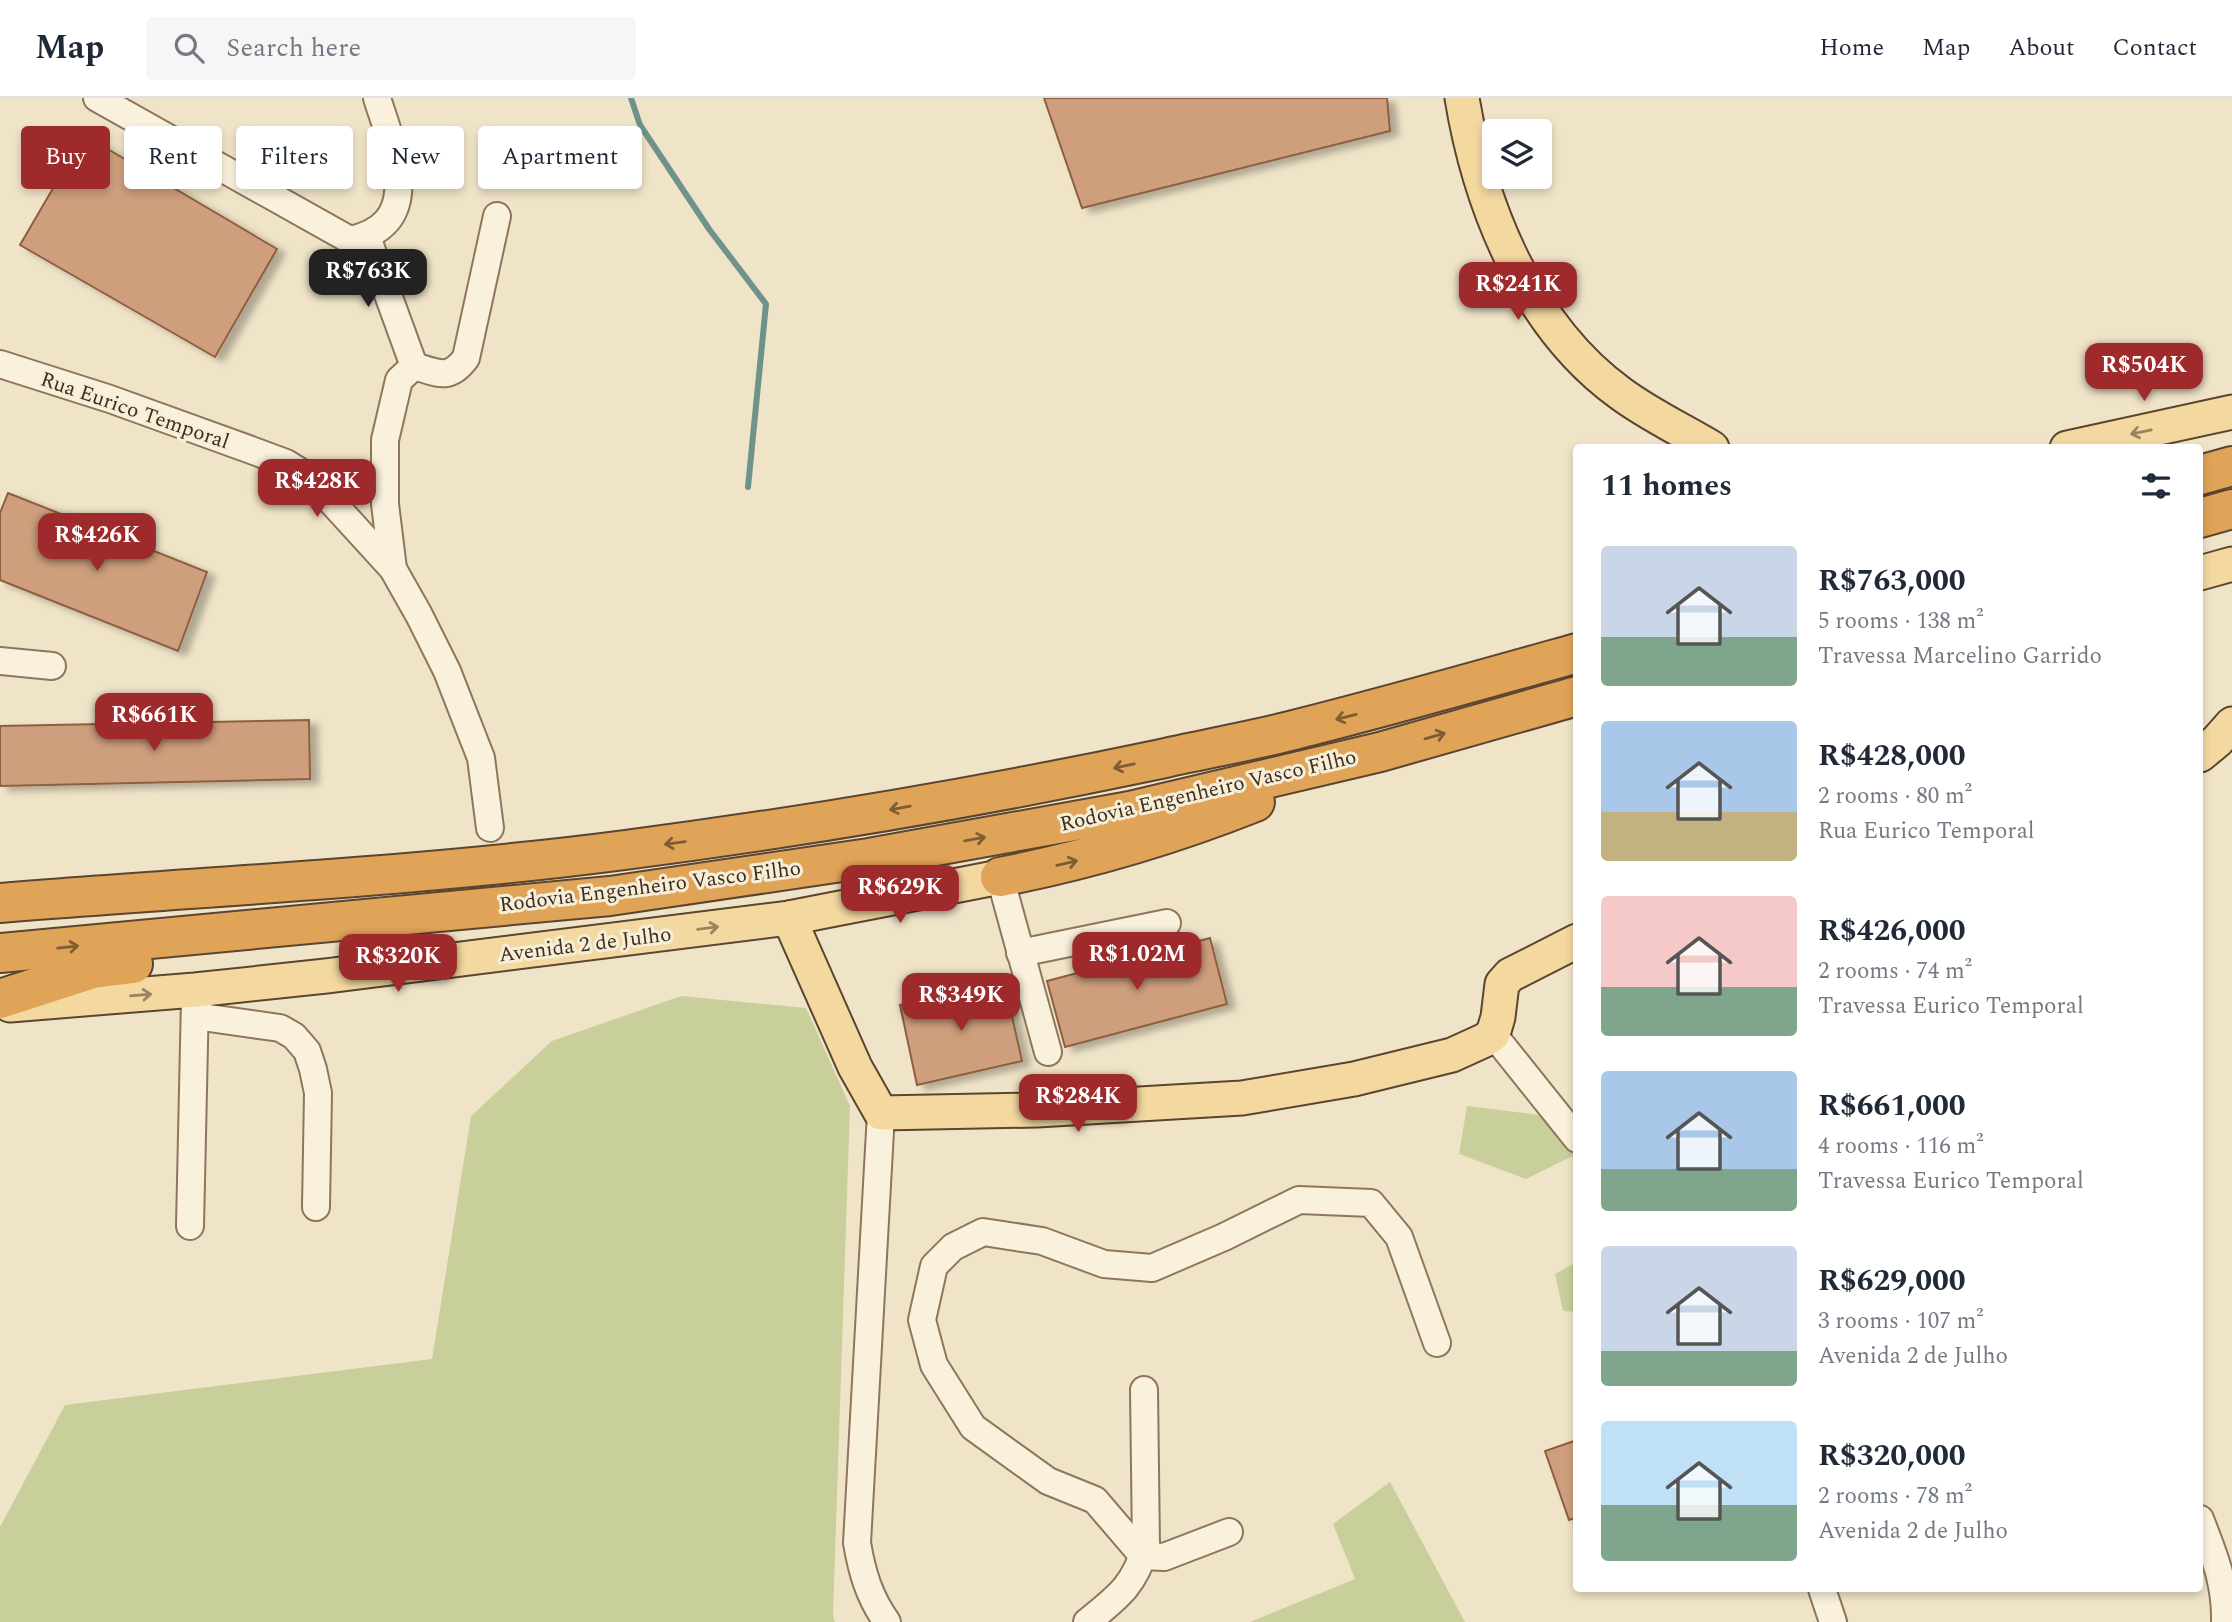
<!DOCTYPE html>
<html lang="en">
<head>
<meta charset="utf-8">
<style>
	body { margin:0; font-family:Spectral,serif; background:#f6f6f7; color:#1f2937; height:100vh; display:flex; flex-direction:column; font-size:26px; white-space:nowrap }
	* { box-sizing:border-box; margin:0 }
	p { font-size:23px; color:#747a83 }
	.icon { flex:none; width:38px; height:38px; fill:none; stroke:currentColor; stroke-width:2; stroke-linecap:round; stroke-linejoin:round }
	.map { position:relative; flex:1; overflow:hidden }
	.details { position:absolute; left:1573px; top:346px; width:630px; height:1148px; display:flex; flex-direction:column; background:#fff; border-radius:7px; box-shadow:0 4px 10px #0003 }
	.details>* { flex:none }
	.top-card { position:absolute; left:21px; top:28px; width:665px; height:63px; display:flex; gap:14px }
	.tools { position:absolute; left:1482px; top:21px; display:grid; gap:14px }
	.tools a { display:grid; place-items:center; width:70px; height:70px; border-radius:7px; background:#fff; box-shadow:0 4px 10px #0003; font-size:35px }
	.price { position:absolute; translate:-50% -60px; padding:0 16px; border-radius:14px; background:#9e2a2b; color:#fff; font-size:23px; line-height:46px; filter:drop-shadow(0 2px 4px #0008) }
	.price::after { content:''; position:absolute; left:50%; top:42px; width:21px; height:16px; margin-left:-10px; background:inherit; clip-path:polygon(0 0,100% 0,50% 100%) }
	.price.on { background:#222; color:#fff }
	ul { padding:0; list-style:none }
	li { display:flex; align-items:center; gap:21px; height:175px; padding:0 28px }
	li span { display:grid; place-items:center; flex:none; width:196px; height:140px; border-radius:7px; color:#555 }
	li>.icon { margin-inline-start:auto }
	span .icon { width:84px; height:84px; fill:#fffc; stroke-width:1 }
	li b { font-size:30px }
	h2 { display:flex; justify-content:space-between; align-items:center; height:84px; padding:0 28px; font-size:30px }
	.pill { padding:0 24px; border-radius:7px; background:#fff; box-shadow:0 4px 10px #0003; font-size:24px; line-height:63px }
	.pill.on { background:#9e2a2b; color:#fff }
	header { display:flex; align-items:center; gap:42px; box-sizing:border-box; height:98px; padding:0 35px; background:#fff; border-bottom:2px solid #e0e1e3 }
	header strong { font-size:33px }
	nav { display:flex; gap:38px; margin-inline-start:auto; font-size:24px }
	.search { width:490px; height:63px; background:#f6f6f7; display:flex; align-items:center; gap:18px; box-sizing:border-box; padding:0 24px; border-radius:7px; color:#747a83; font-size:26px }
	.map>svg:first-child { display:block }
	.green { fill:#c9cf9b }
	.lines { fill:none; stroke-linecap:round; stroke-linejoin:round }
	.stream { stroke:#6f938a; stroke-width:6 }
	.building { fill:#cf9f7d; stroke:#8d5f41; stroke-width:2; filter:url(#shadow) }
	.minor-casing { stroke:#8d765c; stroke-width:30 }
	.major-casing { stroke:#5b4430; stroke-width:37 }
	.highway-casing { stroke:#5b4430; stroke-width:42 }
	.minor { stroke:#faf1dc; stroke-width:26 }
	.major { stroke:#f3d9a0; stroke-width:33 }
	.highway { stroke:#e0a458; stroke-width:38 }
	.oneway { stroke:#988460 }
	.oneway2 { stroke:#7e5d36 }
	.labels { text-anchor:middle; stroke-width:6; stroke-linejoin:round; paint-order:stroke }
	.street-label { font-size:21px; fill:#3d2e20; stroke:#f7eed8 }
</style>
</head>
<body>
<header>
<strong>Map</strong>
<div class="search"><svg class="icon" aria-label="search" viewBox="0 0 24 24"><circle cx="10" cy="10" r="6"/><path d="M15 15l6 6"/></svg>Search here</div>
<nav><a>Home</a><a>Map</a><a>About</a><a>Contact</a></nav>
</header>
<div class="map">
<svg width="2232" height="1524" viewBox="0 0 2232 1524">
	<defs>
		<filter id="shadow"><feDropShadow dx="8" dy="4.5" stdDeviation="3.5" flood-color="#0004"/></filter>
	</defs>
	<rect width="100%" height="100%" fill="#f0e4c8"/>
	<g class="green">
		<polygon points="681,898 806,910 850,1008 833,1517 835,1524 0,1524 0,1429 65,1307 432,1261 471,1018 552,943"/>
		<polygon points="1467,1008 1548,1018 1577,1049 1577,1056 1526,1081 1459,1056"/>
		<polygon points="1577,1164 1577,1214 1563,1213 1555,1176"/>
		<polygon points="1390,1384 1465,1524 1250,1524 1355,1481 1333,1426"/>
	</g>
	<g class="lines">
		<polyline class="stream" points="631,0 640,27 709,131 766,206 748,389"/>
	</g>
	<g class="building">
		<polygon points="1044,0 1387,0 1390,33 1082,110"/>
		<polygon points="84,37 277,151 215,259 20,147"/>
		<polygon points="8,395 207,474 178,553 0,482 0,415"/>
		<polygon points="309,622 310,681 0,688 0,628"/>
		<polygon points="1210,840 1227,906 1065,949 1047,883"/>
		<polygon points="1004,883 1022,963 917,987 900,907"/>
		<polygon points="1577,1342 1577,1419 1569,1422 1545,1353"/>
	</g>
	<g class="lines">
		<g class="minor-casing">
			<g id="minor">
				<path d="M 97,0 L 350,142 C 427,126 393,51 377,0"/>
				<polyline points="367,139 414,268"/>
				<polyline points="0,266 110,301 251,352 286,365 309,379 393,471 419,517 447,573 481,660 490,730"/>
				<path d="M 414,268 C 438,275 449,283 466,260 L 497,118"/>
				<polyline points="393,471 385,406 385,342 399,282 414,268"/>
				<polyline points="0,563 52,568"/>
				<polyline points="1000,779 1048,954"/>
				<polyline points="1020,855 1167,825"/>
				<polyline points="195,918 280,930 294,938 307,953 313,971 318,995 316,1109"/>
				<polyline points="1493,936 1577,1041"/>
				<path d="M 881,1015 L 857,1445 C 862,1474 869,1499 887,1524"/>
				<polyline points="190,1128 195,901"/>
				<path d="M 2200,1421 C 2214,1457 2226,1485 2225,1524"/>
				<polyline points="1229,1434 1164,1459 1143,1458 1095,1402 1048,1383 973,1329 934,1267 922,1222 934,1168 953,1149 983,1134 1042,1143 1104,1166 1152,1170 1224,1139 1299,1102 1371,1105 1399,1139 1437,1245"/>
				<polyline points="1822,1491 1833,1524"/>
				<path d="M 1087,1524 C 1118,1499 1134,1488 1146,1448 L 1144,1292"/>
			</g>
		</g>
		<g class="major-casing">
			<g id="major">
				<path d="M 1462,0 C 1480,109 1528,228 1620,295 C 1648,316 1682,332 1712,350"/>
				<polyline points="2067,350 2232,314"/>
				<polyline points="2200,475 2232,466"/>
				<polyline points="2200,657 2217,643 2232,626"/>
				<polyline points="789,820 855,969 881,1015 1037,1012 1242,1000 1354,981 1452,957 1485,942 1493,936 1498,919 1502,886 1510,877 1577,843"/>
				<polyline points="10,907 195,892 326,878 789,820 1000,779"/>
			</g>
		</g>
		<g class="highway-casing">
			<g id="highway">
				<polyline points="2200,377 2232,368"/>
				<polyline points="2200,420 2232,411"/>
				<path d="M 1000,779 C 1087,762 1172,737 1255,704"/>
				<path d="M 0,805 C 208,788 418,779 625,752 C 803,729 980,699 1156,662 C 1200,652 1245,644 1290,633 C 1386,609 1481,582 1577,555"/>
				<polyline points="0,855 610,798 869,760 1130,713 1380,654 1577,598"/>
				<polyline points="0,901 93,871 133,866"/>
			</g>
		</g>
		<use href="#minor" class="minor"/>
		<use href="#major" class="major"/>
		<use href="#highway" class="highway"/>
	</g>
	<defs><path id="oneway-shaft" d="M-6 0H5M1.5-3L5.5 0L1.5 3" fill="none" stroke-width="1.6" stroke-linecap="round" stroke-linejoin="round" transform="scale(1.75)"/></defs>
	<g class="oneway">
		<use href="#oneway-shaft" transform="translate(2141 334) rotate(168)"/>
		<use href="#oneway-shaft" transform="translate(708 830) rotate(-7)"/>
		<use href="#oneway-shaft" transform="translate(141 897) rotate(-5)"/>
	</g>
	<g class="oneway2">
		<use href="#oneway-shaft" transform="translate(1346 619) rotate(166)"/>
		<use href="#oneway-shaft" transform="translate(1435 638) rotate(-16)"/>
		<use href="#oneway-shaft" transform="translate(1124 668) rotate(168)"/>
		<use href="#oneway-shaft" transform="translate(900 710) rotate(170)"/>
		<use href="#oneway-shaft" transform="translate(975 741) rotate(-10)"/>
		<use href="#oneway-shaft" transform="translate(675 745) rotate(172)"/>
		<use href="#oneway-shaft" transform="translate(1067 765) rotate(-13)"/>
		<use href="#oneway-shaft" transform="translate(68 849) rotate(-6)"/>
	</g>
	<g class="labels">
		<g class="street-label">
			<text transform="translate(135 312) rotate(19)" y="7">Rua Eurico Temporal</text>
			<text transform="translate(1208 692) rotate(-13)" y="7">Rodovia Engenheiro Vasco Filho</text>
			<text transform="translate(650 788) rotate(-7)" y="7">Rodovia Engenheiro Vasco Filho</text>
			<text transform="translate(585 846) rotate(-7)" y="7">Avenida 2 de Julho</text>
		</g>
	</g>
</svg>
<div class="tools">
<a><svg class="icon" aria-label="layers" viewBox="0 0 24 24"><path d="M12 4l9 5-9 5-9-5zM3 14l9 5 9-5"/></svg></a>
</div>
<b class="price on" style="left:368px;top:211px">R$763K</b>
<b class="price" style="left:1518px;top:224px">R$241K</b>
<b class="price" style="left:2144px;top:305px">R$504K</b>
<b class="price" style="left:317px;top:421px">R$428K</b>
<b class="price" style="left:97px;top:475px">R$426K</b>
<b class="price" style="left:154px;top:655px">R$661K</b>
<b class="price" style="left:900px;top:827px">R$629K</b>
<b class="price" style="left:1137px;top:894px">R$1.02M</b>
<b class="price" style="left:398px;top:896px">R$320K</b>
<b class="price" style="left:961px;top:935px">R$349K</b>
<b class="price" style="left:1078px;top:1036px">R$284K</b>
<div class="top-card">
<a class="pill on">Buy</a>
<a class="pill">Rent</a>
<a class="pill">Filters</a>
<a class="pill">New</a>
<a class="pill">Apartment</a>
</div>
<section class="details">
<h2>11 homes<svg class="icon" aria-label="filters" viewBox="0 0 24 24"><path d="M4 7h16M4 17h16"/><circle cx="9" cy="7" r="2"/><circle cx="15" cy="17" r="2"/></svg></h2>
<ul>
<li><span style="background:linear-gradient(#c9d6e8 65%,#7fa58c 0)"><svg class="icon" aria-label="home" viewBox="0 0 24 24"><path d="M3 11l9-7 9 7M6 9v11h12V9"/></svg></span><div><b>R$763,000</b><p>5 rooms · 138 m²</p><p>Travessa Marcelino Garrido</p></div></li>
<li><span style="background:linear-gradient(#a9c7e8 65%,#c2b280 0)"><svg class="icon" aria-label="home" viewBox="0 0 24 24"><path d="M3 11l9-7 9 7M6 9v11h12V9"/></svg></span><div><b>R$428,000</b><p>2 rooms · 80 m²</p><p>Rua Eurico Temporal</p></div></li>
<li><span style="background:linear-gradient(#f6c9c9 65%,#7fa58c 0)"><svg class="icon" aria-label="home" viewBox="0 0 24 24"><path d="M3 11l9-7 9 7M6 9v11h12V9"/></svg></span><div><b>R$426,000</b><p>2 rooms · 74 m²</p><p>Travessa Eurico Temporal</p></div></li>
<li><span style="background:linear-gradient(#a9c7e8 70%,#7fa58c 0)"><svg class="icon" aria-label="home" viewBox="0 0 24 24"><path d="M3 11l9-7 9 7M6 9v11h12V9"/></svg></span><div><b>R$661,000</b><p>4 rooms · 116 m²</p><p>Travessa Eurico Temporal</p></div></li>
<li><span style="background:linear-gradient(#c9d6e8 75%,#7fa58c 0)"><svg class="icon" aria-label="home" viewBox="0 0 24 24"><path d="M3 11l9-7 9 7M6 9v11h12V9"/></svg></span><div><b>R$629,000</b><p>3 rooms · 107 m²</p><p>Avenida 2 de Julho</p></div></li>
<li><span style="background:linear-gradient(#bfe0f5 60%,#7fa58c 0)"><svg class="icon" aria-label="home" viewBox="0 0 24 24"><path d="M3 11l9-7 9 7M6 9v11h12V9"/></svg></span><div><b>R$320,000</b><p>2 rooms · 78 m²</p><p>Avenida 2 de Julho</p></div></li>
</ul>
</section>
</div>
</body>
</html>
